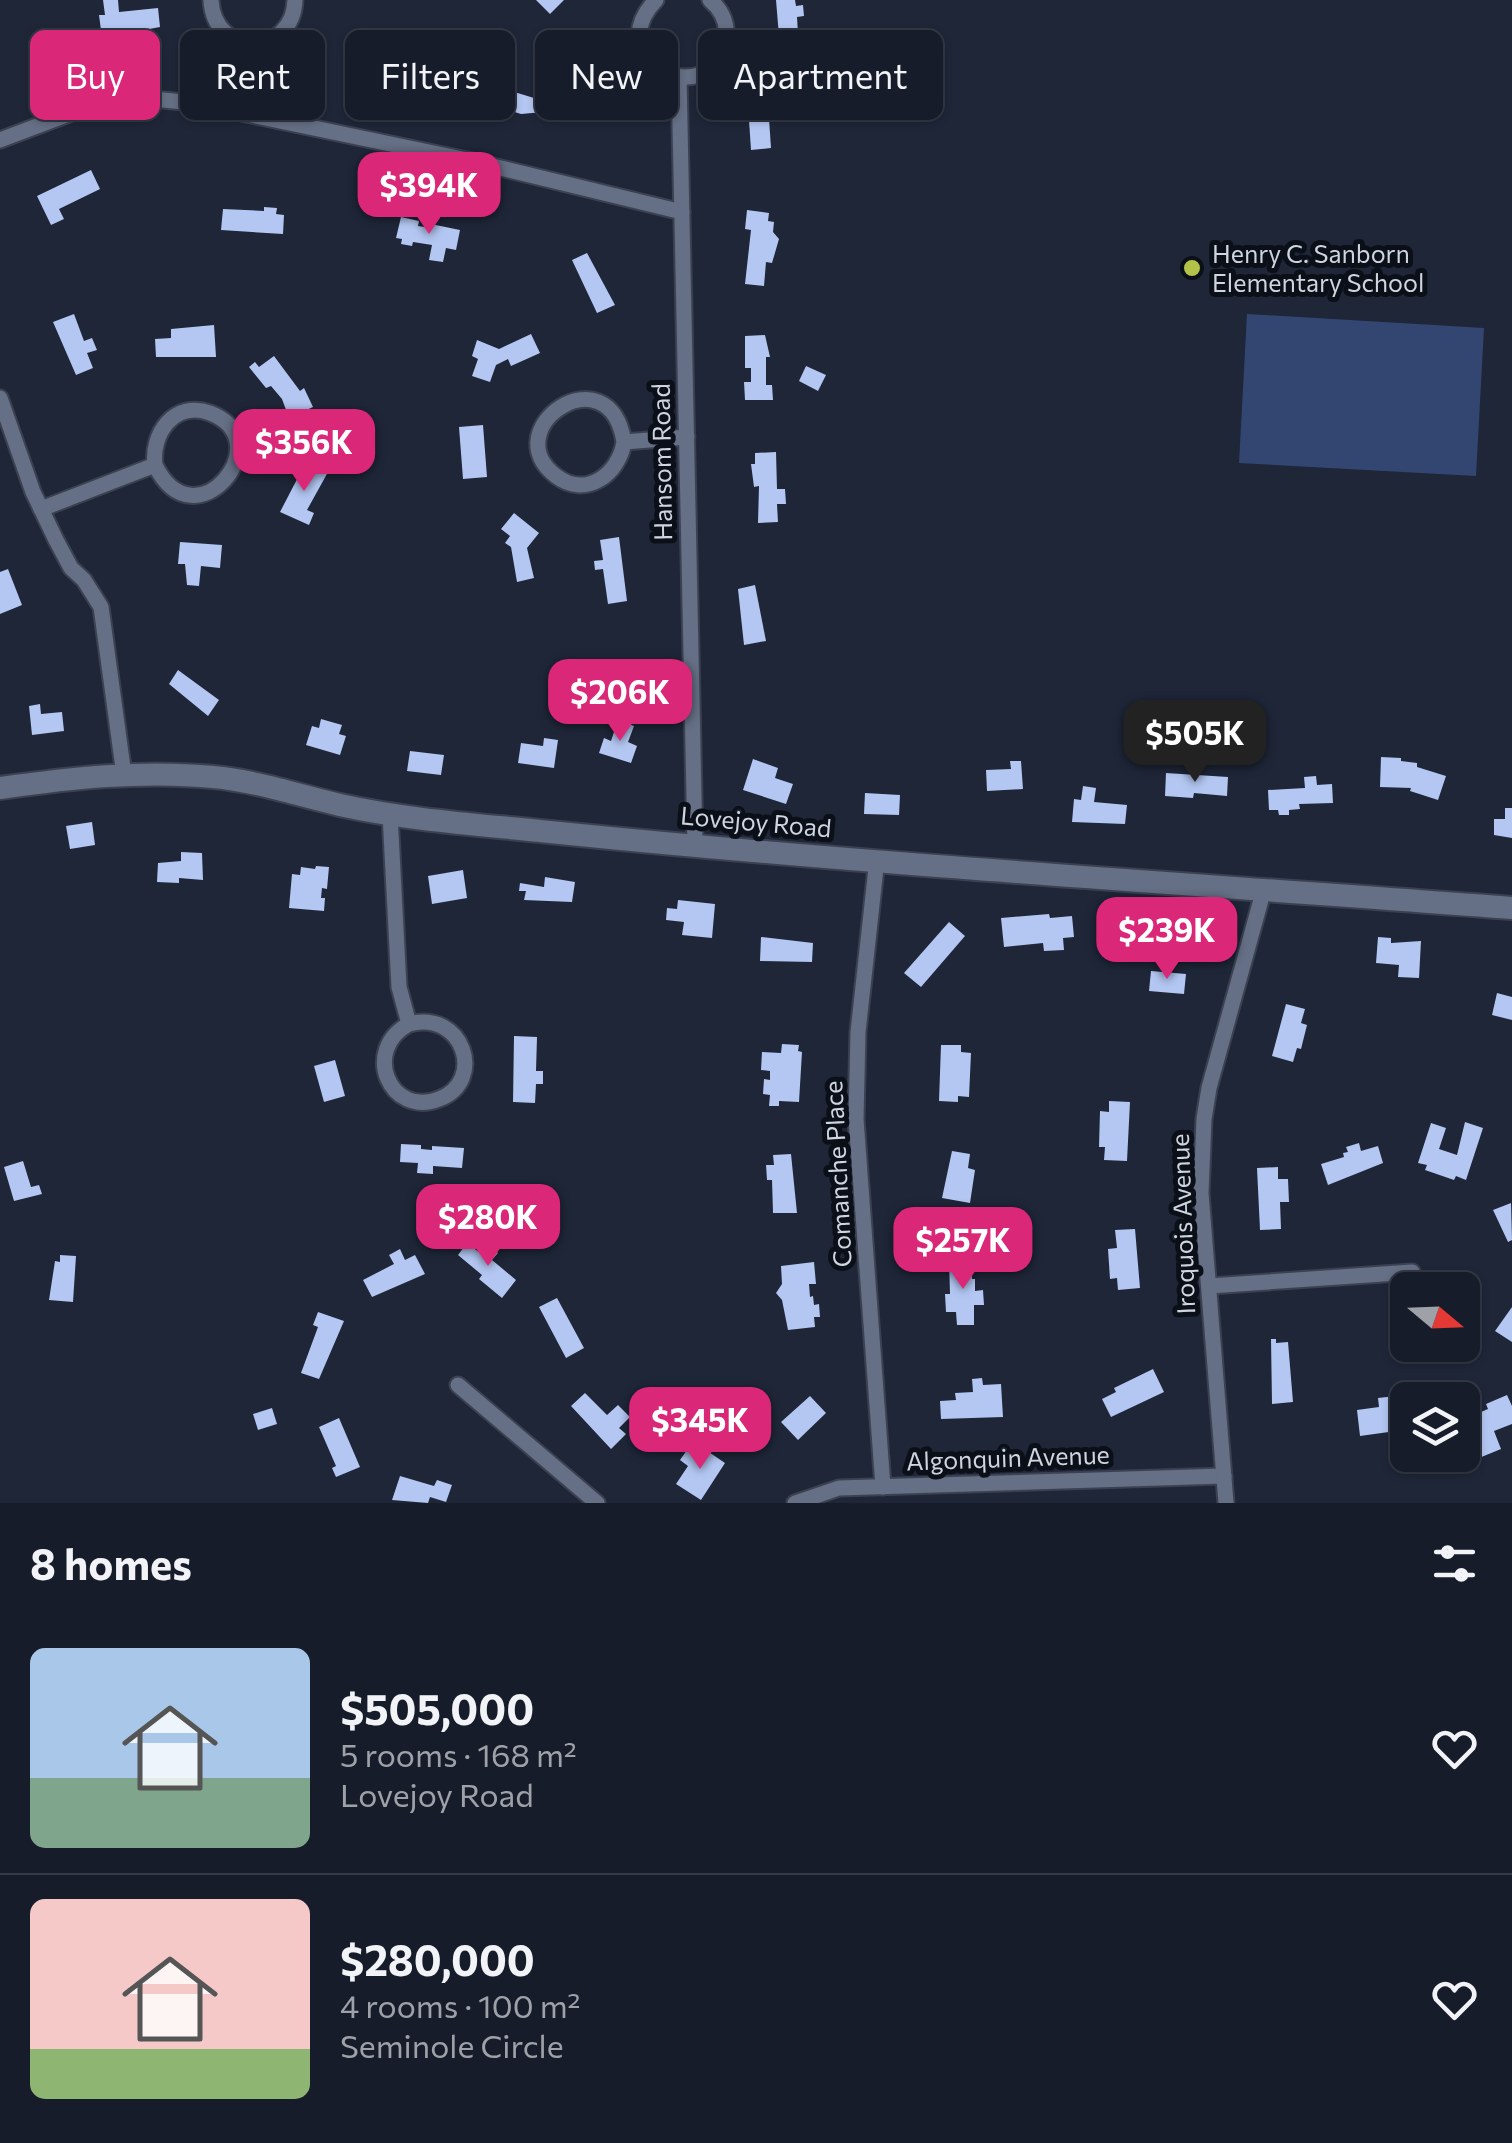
<!DOCTYPE html>
<html lang="en">
<head>
<meta charset="utf-8">
<style>
	body { margin:0; font-family:Commissioner,sans-serif; background:#232936; color:#f1f3f6; height:100vh; display:flex; flex-direction:column; font-size:38px; white-space:nowrap }
	* { box-sizing:border-box; margin:0 }
	p { font-size:32px; color:#9ea1a8 }
	.icon { flex:none; width:55px; height:55px; fill:none; stroke:currentColor; stroke-width:2; stroke-linecap:round; stroke-linejoin:round }
	.map { position:relative; height:1503px; overflow:hidden }
	.drawer { display:flex; flex-direction:column; background:#161c2a; flex:1 }
	.drawer>* { flex:none }
	.hud { position:absolute; left:30px; top:30px; width:1000px; height:90px; display:flex; gap:20px }
	.needle { width:65px; rotate:109deg }
	.tools { position:absolute; left:1390px; top:1272px; display:grid; gap:20px }
	.tools a { display:grid; place-items:center; width:90px; height:90px; border-radius:15px; background:#161c2a; box-shadow:0 2px 8px #0004,0 0 0 2px #353a47; font-size:50px }
	.price { position:absolute; translate:-50% -85px; padding:0 22px; border-radius:20px; background:#db2777; color:#fff; font-size:32px; line-height:65px; filter:drop-shadow(0 2px 5px #0008) }
	.price::after { content:''; position:absolute; left:50%; top:60px; width:30px; height:22px; margin-left:-15px; background:inherit; clip-path:polygon(0 0,100% 0,50% 100%) }
	.price.on { background:#222; color:#fff }
	ul { padding:0; list-style:none }
	li { display:flex; align-items:center; gap:30px; height:250px; padding:0 30px }
	li+li { border-top:2px solid #353a47 }
	li span { display:grid; place-items:center; flex:none; width:280px; height:200px; border-radius:15px; color:#555 }
	li>.icon { margin-inline-start:auto }
	span .icon { width:120px; height:120px; fill:#fffc; stroke-width:1 }
	li b { font-size:42px }
	h2 { display:flex; justify-content:space-between; align-items:center; height:120px; padding:0 30px; font-size:42px }
	.chip { padding:0 35px; border-radius:15px; background:#161c2a; box-shadow:0 2px 8px #0004,0 0 0 2px #353a47; font-size:35px; line-height:90px }
	.chip.on { background:#db2777; color:#fff }
	.map>svg:first-child { display:block }
	.green { fill:#334671 }
	.building { fill:#b3c7f2 }
	.lines { fill:none; stroke-linecap:round; stroke-linejoin:round }
	.minor-casing { stroke:#3b4151; stroke-width:19 }
	.secondary-casing { stroke:#3b4151; stroke-width:26 }
	.minor { stroke:#656f85; stroke-width:15 }
	.secondary { stroke:#656f85; stroke-width:22 }
	.poi-dot { fill:#b4c24a; stroke:#0b0f17; stroke-width:4 }
	.labels { text-anchor:middle; stroke-width:10; stroke-linejoin:round; paint-order:stroke }
	.poi-label { font-size:25px; fill:#ced4e0; stroke:#0b0f17; text-anchor:start }
	.street-label { font-size:25px; fill:#ced4e0; stroke:#0b0f17 }
</style>
</head>
<body>
<div class="map">
<svg width="1512" height="1503" viewBox="0 0 1512 1503">
	<rect width="100%" height="100%" fill="#1e2638"/>
	<polygon class="green" points="1247,314 1484,328 1476,476 1239,463"/>
	<g class="building">
		<polygon points="103,0 118,0 119,12 158,8 160,27 102,38 99,15 105,15"/>
		<polygon points="536,0 564,0 550,14"/>
		<polygon points="776,0 795,0 796,6 803,5 804,16 797,17 798,34 779,36"/>
		<polygon points="352,49 420,74 414,91 346,66"/>
		<polygon points="544,89 544,98 574,96 575,117 545,119 544,112 521,114 505,109 511,91 534,98 533,90"/>
		<polygon points="768,104 771,148 751,150 748,105"/>
		<polygon points="91,170 100,189 59,209 64,219 51,225 37,196"/>
		<polygon points="264,207 277,208 276,214 284,215 283,234 221,230 223,209 264,211"/>
		<polygon points="747,210 769,213 768,221 774,222 773,232 779,239 772,263 766,262 764,286 745,284 751,230 745,229"/>
		<polygon points="401,217 419,221 418,226 425,227 426,223 460,230 456,250 446,248 443,262 429,260 432,245 413,242 412,246 401,244 402,239 396,238"/>
		<polygon points="587,253 615,305 597,313 572,260"/>
		<polygon points="74,314 84,341 92,338 97,350 87,353 93,368 76,375 53,322"/>
		<polygon points="214,325 216,357 156,357 155,339 171,338 171,329"/>
		<polygon points="531,334 540,353 511,366 508,359 496,365 490,382 472,376 478,359 472,356 477,340 499,349"/>
		<polygon points="765,335 770,357 766,357 766,385 772,385 773,400 745,400 744,382 751,382 751,368 745,368 745,336"/>
		<polygon points="274,356 300,391 304,388 313,407 289,418 282,399 271,386 266,388 249,367 255,362 259,367"/>
		<polygon points="806,366 826,375 818,391 799,381"/>
		<polygon points="483,425 487,477 463,479 459,427"/>
		<polygon points="776,452 777,489 785,489 786,504 777,504 778,522 758,523 759,486 754,487 751,464 755,464 755,453"/>
		<polygon points="306,462 328,472 307,510 314,513 309,525 280,512"/>
		<polygon points="514,513 539,533 527,548 534,578 517,582 511,547 505,543 510,536 501,529"/>
		<polygon points="619,537 627,601 608,604 603,569 595,570 594,561 603,560 600,540"/>
		<polygon points="180,542 222,545 220,568 201,566 199,586 187,585 185,564 178,564"/>
		<polygon points="8,569 22,605 0,614 0,572"/>
		<polygon points="755,585 766,641 744,645 738,589"/>
		<polygon points="178,670 219,700 208,716 169,684"/>
		<polygon points="40,704 41,714 62,712 64,731 32,735 29,706"/>
		<polygon points="321,719 342,725 339,734 346,736 340,755 306,745 312,726 319,728"/>
		<polygon points="618,720 634,726 628,742 637,746 631,763 599,753 604,738 611,741"/>
		<polygon points="544,738 558,740 554,768 518,763 521,743 543,746"/>
		<polygon points="410,751 444,755 441,775 407,771"/>
		<polygon points="1381,757 1401,758 1401,761 1417,763 1417,767 1446,776 1438,800 1410,791 1411,788 1380,787"/>
		<polygon points="753,759 778,768 775,778 793,784 786,804 743,790"/>
		<polygon points="1010,761 1021,761 1023,789 987,791 986,770 1011,769"/>
		<polygon points="1166,773 1228,777 1227,796 1194,793 1193,798 1165,796"/>
		<polygon points="1316,776 1317,785 1332,784 1333,803 1299,804 1300,809 1289,810 1289,815 1279,815 1278,810 1269,810 1268,790 1305,788 1304,777"/>
		<polygon points="1083,786 1096,788 1094,802 1127,805 1125,824 1072,822 1074,799 1081,800"/>
		<polygon points="865,793 900,795 899,815 864,814"/>
		<polygon points="1505,808 1512,808 1512,838 1494,835 1494,819 1505,819"/>
		<polygon points="92,822 95,845 70,849 66,826"/>
		<polygon points="181,852 202,853 203,880 179,878 179,883 157,882 158,863 181,861"/>
		<polygon points="316,866 329,867 327,889 322,888 321,898 325,898 324,911 289,908 292,874 300,875 301,867 315,869"/>
		<polygon points="463,870 467,898 432,904 428,876"/>
		<polygon points="545,877 575,882 572,902 524,900 526,891 519,891 520,883 544,887"/>
		<polygon points="678,900 715,904 712,938 682,935 684,922 666,920 667,908 677,909"/>
		<polygon points="1049,914 1050,918 1072,916 1074,937 1063,938 1064,950 1044,951 1043,943 1004,947 1001,918"/>
		<polygon points="949,922 965,936 921,987 904,973"/>
		<polygon points="1166,926 1192,927 1191,951 1165,947"/>
		<polygon points="761,937 813,943 812,962 760,961"/>
		<polygon points="1378,937 1391,938 1391,943 1421,941 1419,978 1398,977 1399,965 1376,963"/>
		<polygon points="1151,971 1186,974 1184,994 1149,991"/>
		<polygon points="1497,993 1512,997 1512,1020 1492,1015"/>
		<polygon points="1286,1004 1305,1009 1301,1023 1307,1025 1301,1049 1297,1048 1293,1062 1272,1056"/>
		<polygon points="514,1036 537,1037 536,1071 543,1071 543,1084 536,1084 535,1103 513,1102"/>
		<polygon points="782,1044 799,1045 798,1051 802,1052 799,1102 779,1101 779,1106 769,1106 770,1095 763,1094 764,1079 770,1080 770,1071 761,1070 762,1052 781,1053"/>
		<polygon points="941,1045 961,1045 961,1052 971,1053 969,1097 958,1096 958,1102 939,1101"/>
		<polygon points="335,1060 345,1096 324,1102 314,1066"/>
		<polygon points="1109,1101 1130,1102 1127,1161 1104,1160 1105,1147 1099,1147 1100,1111 1109,1112"/>
		<polygon points="1465,1122 1483,1128 1466,1180 1456,1176 1454,1180 1425,1170 1427,1165 1418,1163 1431,1123 1446,1128 1439,1149 1457,1155"/>
		<polygon points="1359,1143 1361,1151 1378,1146 1383,1163 1328,1185 1321,1164 1344,1157 1343,1153 1348,1152 1346,1147"/>
		<polygon points="401,1144 421,1145 421,1149 432,1150 432,1146 464,1148 462,1168 433,1166 433,1174 417,1173 418,1163 400,1162"/>
		<polygon points="952,1151 970,1154 968,1168 975,1170 970,1203 942,1198"/>
		<polygon points="791,1154 797,1213 773,1213 772,1180 767,1180 766,1165 774,1165 773,1155"/>
		<polygon points="23,1161 31,1187 39,1185 42,1194 14,1201 4,1167"/>
		<polygon points="1278,1167 1278,1179 1288,1179 1289,1202 1280,1202 1281,1229 1260,1230 1257,1168"/>
		<polygon points="1511,1203 1512,1240 1508,1242 1493,1210"/>
		<polygon points="1135,1229 1140,1288 1118,1290 1117,1278 1110,1279 1108,1249 1117,1248 1115,1230"/>
		<polygon points="467,1243 480,1253 487,1244 498,1253 492,1260 516,1280 502,1298 479,1279 482,1275 458,1255"/>
		<polygon points="400,1249 405,1260 415,1255 425,1274 372,1297 363,1280 394,1264 389,1255"/>
		<polygon points="60,1255 76,1256 73,1302 49,1300 55,1261 60,1262"/>
		<polygon points="971,1259 972,1279 975,1279 975,1291 983,1290 984,1305 974,1305 974,1325 957,1325 956,1312 946,1312 945,1294 950,1294 949,1260"/>
		<polygon points="814,1262 816,1284 809,1284 810,1297 813,1296 814,1305 819,1304 820,1317 814,1317 815,1327 788,1330 782,1300 776,1293 782,1284 781,1266"/>
		<polygon points="557,1298 584,1348 566,1358 539,1307"/>
		<polygon points="1512,1307 1512,1342 1495,1331"/>
		<polygon points="318,1312 344,1321 319,1379 301,1373 318,1327 313,1325"/>
		<polygon points="1271,1339 1276,1339 1276,1343 1288,1342 1293,1402 1272,1404"/>
		<polygon points="1153,1369 1164,1392 1111,1417 1102,1399 1116,1392 1114,1388"/>
		<polygon points="982,1378 983,1385 1001,1384 1003,1417 941,1419 940,1401 956,1400 955,1393 973,1392 972,1379"/>
		<polygon points="585,1393 607,1415 618,1405 630,1417 619,1428 626,1434 611,1449 571,1406"/>
		<polygon points="1507,1395 1512,1406 1512,1424 1494,1431 1501,1449 1479,1458 1472,1441 1465,1444 1467,1450 1462,1451 1462,1420 1488,1409 1486,1404"/>
		<polygon points="810,1396 826,1413 798,1440 781,1422"/>
		<polygon points="1396,1396 1396,1431 1360,1436 1357,1410 1379,1407 1378,1398"/>
		<polygon points="272,1408 277,1424 258,1430 253,1414"/>
		<polygon points="339,1418 360,1467 336,1477 332,1468 336,1466 319,1427"/>
		<polygon points="700,1446 725,1463 701,1500 676,1484 688,1466 680,1460 687,1450 695,1456"/>
		<polygon points="400,1476 434,1486 437,1480 452,1485 446,1502 430,1497 428,1503 392,1500"/>
	</g>
	<g class="lines">
		<g class="minor-casing">
			<g id="minor">
				<path d="M 211,0 C 214,58 293,57 295,0"/>
				<path d="M 656,0 C 598,60 710,115 725,42 C 729,26 723,11 710,0"/>
				<polyline points="679,77 695,845"/>
				<polyline points="225,110 245,43"/>
				<polyline points="0,140 98,103 153,99 194,103 472,161 682,212"/>
				<polyline points="0,398 33,492 56,540 71,568 84,580 101,607 124,775"/>
				<path d="M 624,442 C 619,474 586,499 556,476 C 494,429 609,350 624,442 L 687,437"/>
				<path d="M 41,509 L 155,465 C 195,547 282,440 210,413 C 174,400 151,434 155,465"/>
				<path d="M 390,814 L 399,987 L 409,1024 C 463,1009 487,1081 439,1099 C 390,1118 361,1050 409,1024"/>
				<polyline points="877,859 858,1032 856,1119 883,1487"/>
				<polyline points="1209,1286 1412,1272"/>
				<polyline points="458,1385 597,1503"/>
				<polyline points="795,1503 839,1488 1224,1476"/>
				<polyline points="1226,1503 1201,1193 1204,1119 1209,1088 1264,889"/>
			</g>
		</g>
		<g class="secondary-casing">
			<path id="secondary" d="M 0,788 C 71,778 142,770 213,777 C 257,781 297,795 340,805 C 412,821 486,825 560,833 C 876,865 1195,884 1512,908"/>
		</g>
		<use href="#minor" class="minor"/>
		<use href="#secondary" class="secondary"/>
	</g>
	<circle class="poi-dot" cx="1192" cy="268" r="10"/>
	<g class="labels">
		<g class="poi-label">
			<text x="1212" y="263">Henry C. Sanborn<tspan x="1212" dy="29">Elementary School</tspan></text>
		</g>
		<g class="street-label">
			<text transform="translate(662 462) rotate(-91)" y="9">Hansom Road</text>
			<text transform="translate(756 822) rotate(5)" y="9">Lovejoy Road</text>
			<text transform="translate(838 1174) rotate(-93)" y="9">Comanche Place</text>
			<text transform="translate(1183 1224) rotate(-92)" y="9">Iroquois Avenue</text>
			<text transform="translate(1008 1458) rotate(-2)" y="9">Algonquin Avenue</text>
		</g>
	</g>
</svg>
<div class="tools">
<a><svg class="needle" viewBox="-14 -14 28 28"><path d="M0-13l5 13h-10z" fill="#e53935"/><path d="M0 13l5-13h-10z" fill="#9ea1a8"/></svg></a>
<a><svg class="icon" aria-label="layers" viewBox="0 0 24 24"><path d="M12 4l9 5-9 5-9-5zM3 14l9 5 9-5"/></svg></a>
</div>
<b class="price" style="left:429px;top:237px">$394K</b>
<b class="price" style="left:304px;top:494px">$356K</b>
<b class="price" style="left:620px;top:744px">$206K</b>
<b class="price on" style="left:1195px;top:785px">$505K</b>
<b class="price" style="left:1167px;top:982px">$239K</b>
<b class="price" style="left:488px;top:1269px">$280K</b>
<b class="price" style="left:963px;top:1292px">$257K</b>
<b class="price" style="left:700px;top:1472px">$345K</b>
<div class="hud">
<a class="chip on">Buy</a>
<a class="chip">Rent</a>
<a class="chip">Filters</a>
<a class="chip">New</a>
<a class="chip">Apartment</a>
</div>
</div>
<section class="drawer">
<h2>8 homes<svg class="icon" aria-label="filters" viewBox="0 0 24 24"><path d="M4 7h16M4 17h16"/><circle cx="9" cy="7" r="2"/><circle cx="15" cy="17" r="2"/></svg></h2>
<ul>
<li><span style="background:linear-gradient(#a9c7e8 65%,#7fa58c 0)"><svg class="icon" aria-label="home" viewBox="0 0 24 24"><path d="M3 11l9-7 9 7M6 9v11h12V9"/></svg></span><div><b>$505,000</b><p>5 rooms · 168 m²</p><p>Lovejoy Road</p></div><svg class="icon" aria-label="heart" viewBox="0 0 24 24"><path d="M12 20l-8-8c-3-5 5-10 8-4 3-6 11-1 8 4z"/></svg></li>
<li><span style="background:linear-gradient(#f6c9c9 75%,#8fb573 0)"><svg class="icon" aria-label="home" viewBox="0 0 24 24"><path d="M3 11l9-7 9 7M6 9v11h12V9"/></svg></span><div><b>$280,000</b><p>4 rooms · 100 m²</p><p>Seminole Circle</p></div><svg class="icon" aria-label="heart" viewBox="0 0 24 24"><path d="M12 20l-8-8c-3-5 5-10 8-4 3-6 11-1 8 4z"/></svg></li>
</ul>
</section>
</body>
</html>
